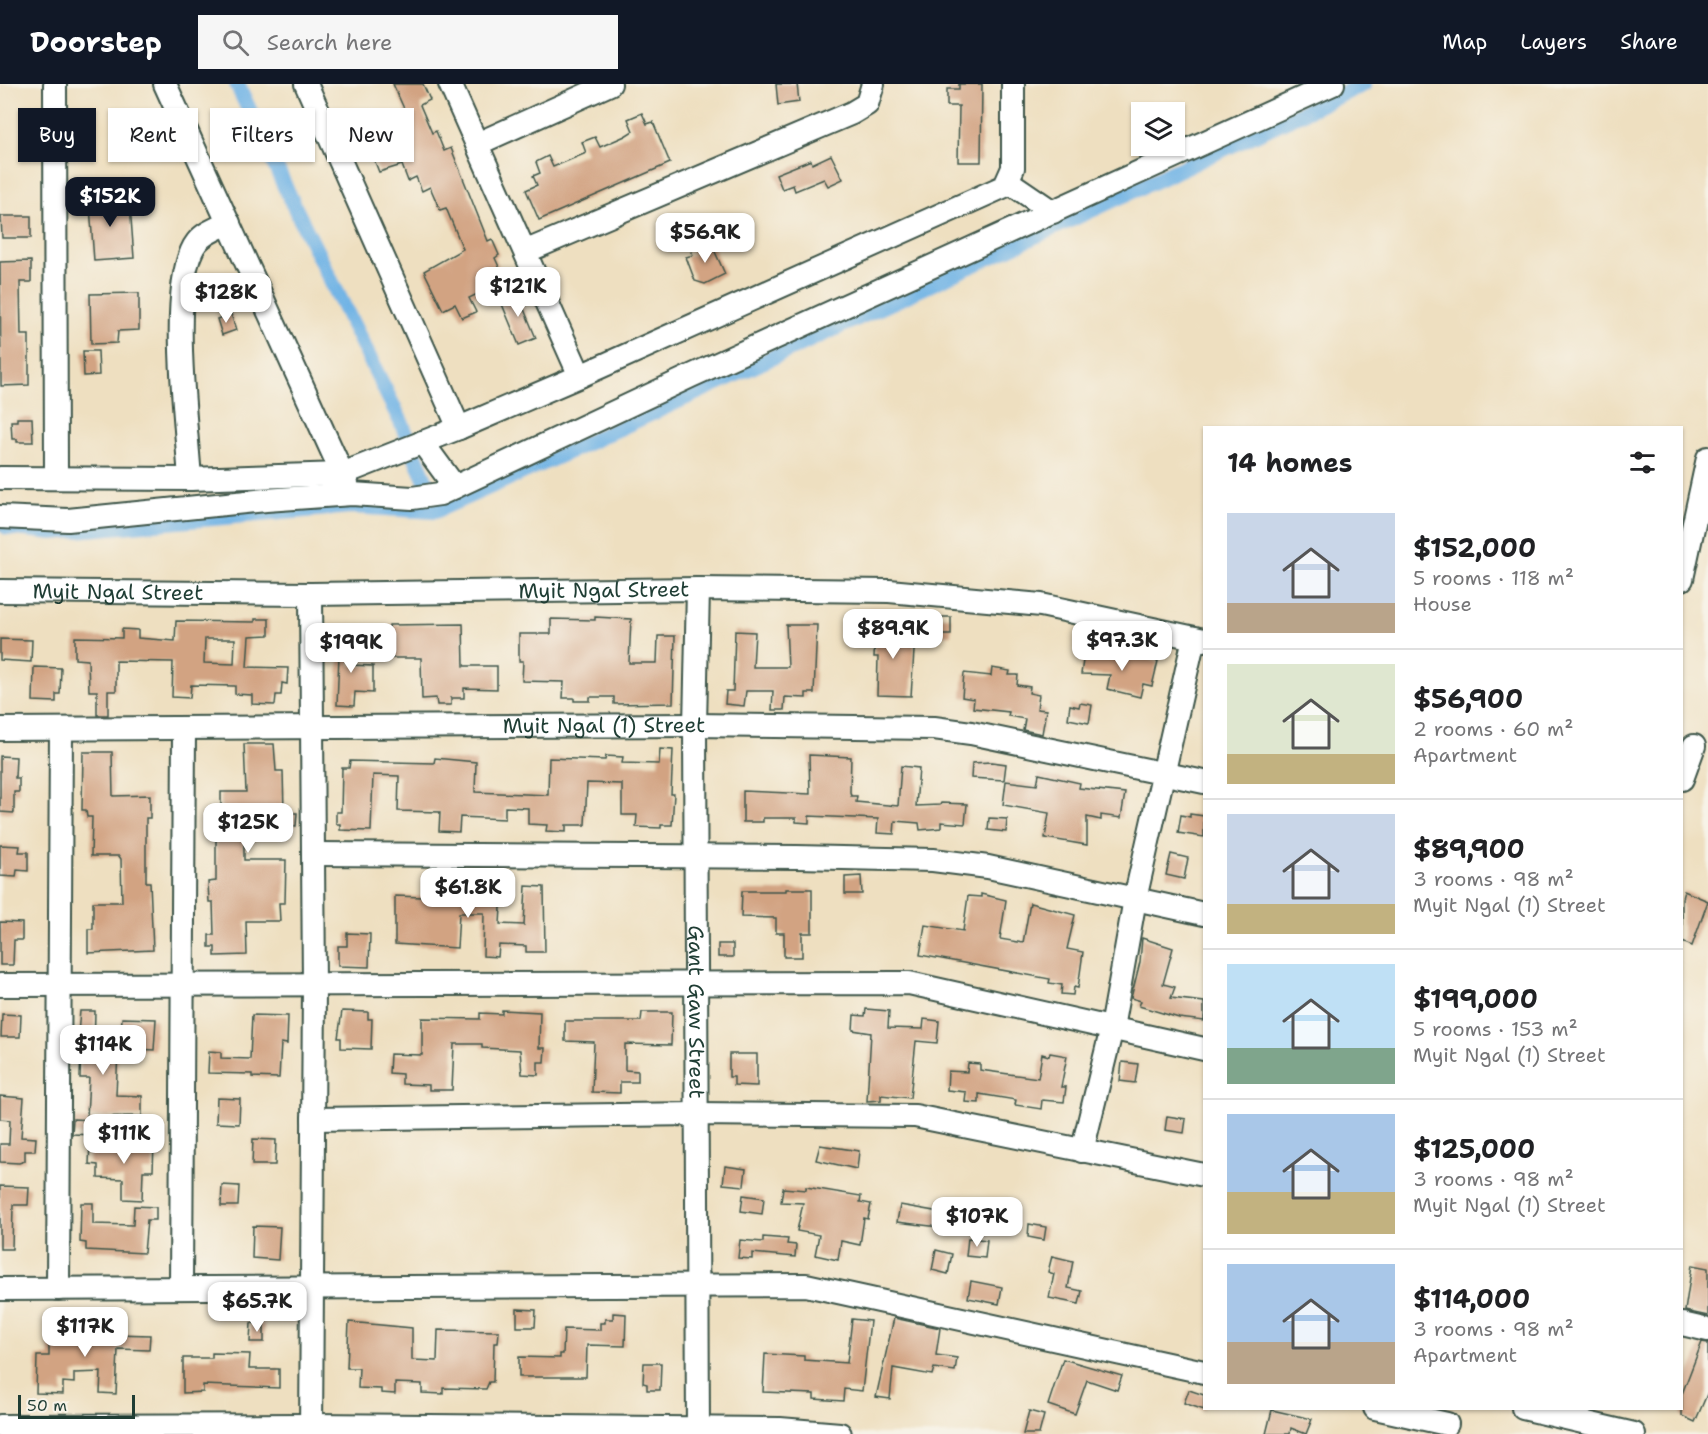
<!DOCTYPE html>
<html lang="en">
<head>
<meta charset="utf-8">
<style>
	body { margin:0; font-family:"Shantell Sans",sans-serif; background:#f6f6f6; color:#202124; height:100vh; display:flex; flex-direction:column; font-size:22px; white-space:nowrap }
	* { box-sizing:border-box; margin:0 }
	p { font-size:20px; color:#757577 }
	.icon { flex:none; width:33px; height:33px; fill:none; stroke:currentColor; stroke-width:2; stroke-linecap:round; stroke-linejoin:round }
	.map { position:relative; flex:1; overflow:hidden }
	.drawer { position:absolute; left:1203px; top:342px; width:480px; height:984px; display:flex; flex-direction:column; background:#fff; border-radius:0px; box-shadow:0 2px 4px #0004 }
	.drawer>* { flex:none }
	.hud { position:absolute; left:18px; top:24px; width:570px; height:54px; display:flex; gap:12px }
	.fabs { position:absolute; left:1131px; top:18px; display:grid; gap:12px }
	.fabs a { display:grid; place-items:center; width:54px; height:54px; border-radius:0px; background:#fff; box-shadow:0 2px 4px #0004; font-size:30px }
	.scale { position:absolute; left:18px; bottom:15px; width:117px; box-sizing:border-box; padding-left:6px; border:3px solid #1f3d34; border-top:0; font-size:16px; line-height:21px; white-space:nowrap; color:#1f3d34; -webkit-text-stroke:4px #f7f3e8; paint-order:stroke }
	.price { position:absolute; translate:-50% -51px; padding:0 14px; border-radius:12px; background:#fff; color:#222; font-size:20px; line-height:39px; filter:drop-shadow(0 2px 3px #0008) }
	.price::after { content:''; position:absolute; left:50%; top:36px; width:18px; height:14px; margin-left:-9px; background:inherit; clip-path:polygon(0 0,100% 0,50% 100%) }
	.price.on { background:#111827; color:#fff }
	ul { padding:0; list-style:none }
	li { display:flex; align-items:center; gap:18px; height:150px; padding:0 24px }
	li+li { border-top:2px solid #e0e0e0 }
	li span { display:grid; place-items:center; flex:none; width:168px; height:120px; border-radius:0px; color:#555 }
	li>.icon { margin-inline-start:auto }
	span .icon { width:72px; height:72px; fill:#fffc; stroke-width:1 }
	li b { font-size:26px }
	h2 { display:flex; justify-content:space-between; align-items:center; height:72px; padding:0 24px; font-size:26px }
	.chip { padding:0 21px; border-radius:0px; background:#fff; box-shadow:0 2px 4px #0004; font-size:21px; line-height:54px }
	.chip.on { background:#111827; color:#fff }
	header { display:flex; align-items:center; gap:36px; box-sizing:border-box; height:84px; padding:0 30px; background:#111827; color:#fff }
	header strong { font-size:28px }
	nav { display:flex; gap:33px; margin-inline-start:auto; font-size:21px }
	.search { width:420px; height:54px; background:#f6f6f6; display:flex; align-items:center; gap:15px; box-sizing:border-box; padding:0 21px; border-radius:0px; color:#757577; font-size:22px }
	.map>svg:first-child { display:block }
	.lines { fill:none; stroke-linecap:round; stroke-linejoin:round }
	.canal { stroke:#6fb3e5; stroke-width:16 }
	.building { fill:#d2a382; fill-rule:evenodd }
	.minor-casing { stroke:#3e5549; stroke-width:26 }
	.minor { stroke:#fff; stroke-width:22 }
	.labels { text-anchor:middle; stroke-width:4.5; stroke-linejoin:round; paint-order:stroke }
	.street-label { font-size:21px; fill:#1f3d34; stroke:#f7f3e8 }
</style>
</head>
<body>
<header>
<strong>Doorstep</strong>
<div class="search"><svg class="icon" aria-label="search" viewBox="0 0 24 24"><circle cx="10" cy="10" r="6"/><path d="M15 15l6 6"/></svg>Search here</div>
<nav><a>Map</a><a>Layers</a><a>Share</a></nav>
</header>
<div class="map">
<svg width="1708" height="1350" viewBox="0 0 1708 1350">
	<rect width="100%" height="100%" fill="#f7f3e8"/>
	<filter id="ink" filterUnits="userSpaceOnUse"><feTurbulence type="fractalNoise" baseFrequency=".0167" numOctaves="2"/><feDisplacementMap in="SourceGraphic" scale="12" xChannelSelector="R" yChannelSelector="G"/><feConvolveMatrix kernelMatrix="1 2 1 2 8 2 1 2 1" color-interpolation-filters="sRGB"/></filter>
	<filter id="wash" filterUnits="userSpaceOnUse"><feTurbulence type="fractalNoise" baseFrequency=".008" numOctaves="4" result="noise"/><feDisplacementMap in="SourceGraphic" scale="24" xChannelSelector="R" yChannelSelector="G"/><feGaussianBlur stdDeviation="1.35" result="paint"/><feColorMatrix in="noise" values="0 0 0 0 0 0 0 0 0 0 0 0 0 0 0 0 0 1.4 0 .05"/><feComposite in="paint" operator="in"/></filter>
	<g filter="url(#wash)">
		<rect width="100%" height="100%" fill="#eedfc0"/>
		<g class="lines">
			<g class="canal">
				<polyline points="237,0 295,124 401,338 427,400"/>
				<polyline points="7,443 53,448 351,422 435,427 572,366 1364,0"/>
			</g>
		</g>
		<g id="blocks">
			<g class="building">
				<polygon points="393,0 423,0 430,16 420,21 432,49 436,47 444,67 451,64 488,157 492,155 499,171 495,174 500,185 484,192 490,204 469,214 476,228 462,234 455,220 443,226 424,187 463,165 446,124 440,126 430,103 422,107 416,93 408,97 402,81 379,88 369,63 384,57 382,50 410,38"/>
				<polygon points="776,0 797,0 799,18 778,21"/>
				<polygon points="959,0 982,0 981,78 958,78 959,22 947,22 947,5 959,5"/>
				<polygon points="642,29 647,40 653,38 670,79 539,136 526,106 537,101 533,92 540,89 536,78 548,72 553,83 586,69 582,58 595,53 600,63 625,52 633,47 628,35"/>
				<polygon points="831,71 843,95 828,102 824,95 795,107 793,101 782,105 776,90 811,76 812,80"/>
				<polygon points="104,104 104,123 130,121 134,174 94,177 90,122 86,122 86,105"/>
				<polygon points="1,132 31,132 31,154 2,154"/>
				<polygon points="711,159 725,190 705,200 695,197 686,173 693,171 691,166"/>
				<polygon points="31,177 31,198 20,198 21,251 29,251 29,301 1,302 0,178"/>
				<polygon points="516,206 536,254 519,261 499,213"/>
				<polygon points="139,209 139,246 118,247 117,259 91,260 90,210"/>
				<polygon points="231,230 236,246 222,251 217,235"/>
				<polygon points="83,267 98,267 99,291 84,292"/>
				<polygon points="17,334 32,334 33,358 17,358 17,355 12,355 11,337 17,337"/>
				<polygon points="595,533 631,535 629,579 657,579 658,552 675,552 673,619 614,620 614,613 590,613 590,617 574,617 574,614 563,614 564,598 522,597 523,577 519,577 519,550 551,550 551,535 595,536"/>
				<polygon points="876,533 894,534 893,552 915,552 911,612 877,611 878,573 874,573"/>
				<polygon points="924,533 951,533 951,551 919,551 920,536 924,536"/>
				<path d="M 255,535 L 269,535 L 269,551 L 249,552 L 247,583 L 288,584 L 287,600 L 282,599 L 281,611 L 276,611 L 275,621 L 252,620 L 252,611 L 235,610 L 235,602 L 191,601 L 190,614 L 172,613 L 173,578 L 116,577 L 116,607 L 108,607 L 108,631 L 97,631 L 97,607 L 89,607 L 88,576 L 75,575 L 75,553 L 122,554 L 122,545 L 138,546 L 138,554 L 175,557 L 176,537 L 255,538 ZM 205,555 L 235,555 L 234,580 L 204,579 Z"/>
				<polygon points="463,540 464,582 497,582 497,605 464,604 464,614 451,614 451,621 437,621 436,614 422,615 421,574 377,574 377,548 389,548 389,541"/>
				<polygon points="786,541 817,541 814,609 806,609 806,614 785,613 784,626 772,626 773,607 746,607 744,622 725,620 726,607 733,607 735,547 755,548 753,583 788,583"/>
				<polygon points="340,546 350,546 350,581 373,582 373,609 355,608 354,622 337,621"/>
				<polygon points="0,555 32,556 31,578 0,576"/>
				<polygon points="1121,568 1158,577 1152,602 1143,600 1140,613 1107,605 1110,591 1081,590 1084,570 1094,569 1119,576"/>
				<polygon points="34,583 61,584 60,610 56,610 56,618 33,617"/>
				<polygon points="992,584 1010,587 1009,591 1018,591 1017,601 1030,603 1029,609 1039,611 1037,625 1046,626 1042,650 1023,646 1025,635 1008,632 1009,628 973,624 974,615 962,613 964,589 991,592"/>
				<polygon points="1080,619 1092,621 1089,639 1068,635 1070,621 1079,623"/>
				<polygon points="244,660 274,660 276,687 283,687 284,729 297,729 296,742 279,741 279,746 244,747 244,776 286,776 285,819 279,819 280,837 246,837 247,871 215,872 215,863 209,863 209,851 214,851 213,818 209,818 208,798 216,797 216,731 221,731 221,708 246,708"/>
				<polygon points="660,665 673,666 671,710 674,710 672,741 661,741 661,744 636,743 637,731 622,731 622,700 587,699 585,741 566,741 566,748 546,747 547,741 528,740 528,724 505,723 505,735 460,733 459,748 439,747 440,728 398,727 399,692 373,691 371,747 340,746 340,740 336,740 336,728 341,728 342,684 349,684 350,677 434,679 435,674 476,678 475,708 548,711 549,674 605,676 606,672 623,673 622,679 659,680"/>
				<polygon points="83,668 112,668 113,712 150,711 150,734 146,734 146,798 150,798 153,866 88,869 88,845 93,845 93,818 122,818 121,775 119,772 91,772 92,733 87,733 86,726 82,726"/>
				<polygon points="809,671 851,673 850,708 851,712 857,712 856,718 898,722 901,682 919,684 916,722 940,721 941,719 967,720 965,740 941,738 941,744 920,746 919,739 895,737 894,750 877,749 878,735 809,732 809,739 796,738 796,734 763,734 763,738 743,738 743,707 810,710"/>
				<polygon points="0,672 16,673 15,694 19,694 19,708 14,708 14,729 0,728"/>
				<polygon points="992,678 1006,680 1004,696 971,694 972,679"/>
				<polygon points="1039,690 1080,699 1079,704 1125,709 1121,734 1101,731 1101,736 1087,733 1087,761 1045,754 1049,729 1003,721 1006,697 1037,701"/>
				<polygon points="1190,730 1204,732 1204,753 1178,749 1181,731 1190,733"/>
				<polygon points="989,734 1007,735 1006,748 988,746"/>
				<polygon points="0,761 20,762 19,768 28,768 28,787 17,786 16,793 0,792"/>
				<polygon points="1171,770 1188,774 1184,795 1166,791"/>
				<polygon points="861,792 862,810 845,810 845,793"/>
				<polygon points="484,800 497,801 497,807 502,807 500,840 524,841 526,802 544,803 545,868 526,868 526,862 499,861 498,873 483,872 484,829 459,829 457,864 395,860 395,812 423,813 424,803 484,806"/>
				<polygon points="786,805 812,805 812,849 802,849 802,873 784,873 784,849 776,849 776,834 741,833 742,807 786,807"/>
				<polygon points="1684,807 1708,817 1692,862 1682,858 1682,814"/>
				<polygon points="981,810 1006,816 1000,855 1023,859 1030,819 1075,831 1067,865 1083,868 1078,904 1074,903 1073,911 1061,910 1062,901 1049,899 1050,895 920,871 925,841 963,847 968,812 981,813"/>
				<polygon points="0,838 22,839 22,856 14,856 13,881 0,881"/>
				<polygon points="347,849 370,850 369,883 338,882 338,862 347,862"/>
				<polygon points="1142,854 1173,864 1163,900 1175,903 1171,914 1204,918 1204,937 1179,934 1139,922 1141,917 1131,914 1140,878"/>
				<rect x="718" y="860" width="15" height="13"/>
				<polygon points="866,925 889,927 888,944 923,945 924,935 939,937 937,959 916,957 910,1014 881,1011 881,1016 867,1017 871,949 853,946 854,931 865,932"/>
				<polygon points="502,926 540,928 539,964 545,964 544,978 538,978 538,991 522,990 520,966 482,964 482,960 454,960 452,1006 429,1006 429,1001 402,1000 402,990 389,989 390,970 422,971 422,934 480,935 480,929 502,930"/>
				<polygon points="80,927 95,927 94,966 118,967 116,1011 142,1012 142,1032 87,1033 89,994 80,994 81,961 77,961"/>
				<polygon points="342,927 368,928 368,935 372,935 371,965 341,964 341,954 338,954"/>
				<polygon points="642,928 672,928 671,961 625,960 625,986 638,987 638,998 620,998 620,1009 592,1008 594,958 565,957 565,937 641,937"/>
				<polygon points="2,930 21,931 20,953 1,953"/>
				<polygon points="252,931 288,932 287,960 281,959 279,994 252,993 252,990 208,989 209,967 221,968 221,974 250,975"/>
				<polygon points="122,934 156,935 154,966 120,964"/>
				<polygon points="1050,969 1067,972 1061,1003 1066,1003 1064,1018 1042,1016 1041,1025 1015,1021 1016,1016 979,1010 979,1019 965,1018 966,1008 947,1006 948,987 967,988 968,979 980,980 980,986 1038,994 1042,970 1049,972"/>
				<polygon points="729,970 757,970 757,1002 734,1001 734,993 729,993"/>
				<polygon points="1122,978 1138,980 1135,999 1120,997"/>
				<polygon points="0,1012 24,1014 21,1053 36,1054 35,1067 25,1067 25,1077 19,1079 0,1078 0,1060 9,1060 10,1036 0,1035"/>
				<polygon points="217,1014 240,1015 239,1040 216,1039"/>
				<polygon points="1167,1032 1186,1035 1184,1049 1165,1046"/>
				<polygon points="73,1035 93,1036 92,1051 72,1050"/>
				<polygon points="253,1055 276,1056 275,1081 252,1081"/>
				<polygon points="90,1059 154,1060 153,1087 143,1087 142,1116 123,1115 123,1095 98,1094 98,1081 89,1080"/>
				<polygon points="820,1061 859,1067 857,1085 816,1076"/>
				<polygon points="725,1082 746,1085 744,1102 723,1100"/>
				<polygon points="222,1101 239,1102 238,1122 221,1122"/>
				<polygon points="0,1102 29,1103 28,1121 13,1121 12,1165 0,1165"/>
				<polygon points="806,1103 861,1112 860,1118 871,1120 868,1135 864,1134 860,1161 841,1157 838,1176 815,1171 819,1151 797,1147 803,1119 781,1118 783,1104 806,1106"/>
				<polygon points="743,1111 764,1114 762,1130 741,1127"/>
				<polygon points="81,1119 93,1119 93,1140 133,1141 134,1122 156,1123 156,1136 147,1136 144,1169 86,1166 86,1159 80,1158"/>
				<polygon points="900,1121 940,1128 940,1124 958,1126 956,1145 897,1138"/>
				<polygon points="1029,1140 1046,1143 1044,1156 1028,1153"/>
				<polygon points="253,1142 280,1143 278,1176 252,1174"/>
				<polygon points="763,1153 788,1155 787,1160 796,1161 795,1173 752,1169 752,1175 738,1174 740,1156 763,1158"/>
				<polygon points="968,1154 987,1156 985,1174 966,1172"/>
				<polygon points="936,1166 952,1170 948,1190 932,1186"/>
				<polygon points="1052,1172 1073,1177 1068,1204 1082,1207 1079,1220 1049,1214 1054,1190 1048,1188"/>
				<polygon points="1692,1181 1708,1184 1708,1232 1685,1227"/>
				<polygon points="971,1197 1002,1203 999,1220 968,1214"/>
				<polygon points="517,1225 536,1226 535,1243 517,1243"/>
				<polygon points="613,1229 626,1230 625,1262 587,1261 586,1293 519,1293 519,1273 560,1274 560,1270 563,1270 564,1245 600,1246 600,1239 605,1239 605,1235 613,1235"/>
				<polygon points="894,1234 940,1244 936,1271 957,1274 955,1287 934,1284 932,1291 893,1284 890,1315 876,1313"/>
				<polygon points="852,1235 870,1237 862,1307 844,1305 843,1317 814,1315 814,1310 763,1308 765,1270 804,1272 804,1276 847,1279"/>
				<polygon points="349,1238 412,1244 412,1276 437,1277 438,1246 499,1247 498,1259 494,1259 493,1298 489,1298 486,1305 443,1304 443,1310 422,1309 422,1300 395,1299 395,1310 381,1309 381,1305 358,1304 359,1284 347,1284"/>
				<polygon points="251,1239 264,1240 264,1258 250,1258"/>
				<polygon points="84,1242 113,1243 113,1250 150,1251 149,1266 118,1265 116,1310 100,1309 101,1288 74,1289 74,1299 63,1298 63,1310 36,1309 37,1272 49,1272 49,1253 84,1253"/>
				<polygon points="1702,1258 1708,1259 1708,1308 1695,1338 1682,1332 1682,1310"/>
				<polygon points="212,1269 250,1270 249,1285 279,1285 279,1304 203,1301 203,1308 183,1309 183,1274 212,1274"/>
				<polygon points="1063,1275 1122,1292 1117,1306 1087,1296 1075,1330 1048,1321"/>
				<polygon points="644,1279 661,1279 660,1306 647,1306 647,1300 643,1299"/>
				<polygon points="1189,1306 1204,1311 1204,1326 1184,1319"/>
				<polygon points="1272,1326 1312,1335 1306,1350 1291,1344 1290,1350 1266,1350"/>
				<polygon points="1029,1327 1044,1331 1039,1350 1023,1350"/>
			</g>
		</g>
	</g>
	<g filter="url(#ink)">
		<use href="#blocks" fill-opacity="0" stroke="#3e5549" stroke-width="1.5"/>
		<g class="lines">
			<g class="minor-casing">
				<g id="minor">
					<polyline points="55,0 56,394"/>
					<polyline points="165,0 347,400"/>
					<polyline points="306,0 459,344"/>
					<polyline points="450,0 580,292"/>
					<polyline points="477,60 610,0"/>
					<polyline points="1009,98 1053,128"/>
					<polyline points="527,167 852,29 867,20 873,0"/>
					<polyline points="422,358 455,403"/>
					<polyline points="0,394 190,395 342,390 459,344 580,292 1005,102 1013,84 1013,0"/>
					<path d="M 190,395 C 187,344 167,196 197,158 C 205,148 218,144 229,139"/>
					<polyline points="0,433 68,436 266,416 352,410 412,414 440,410 691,292 1333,0"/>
					<polyline points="1682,495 1708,374"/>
					<path id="s1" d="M 698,505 L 695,641 L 698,1350"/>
					<path id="s2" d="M 0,507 L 311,510 L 698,505 L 889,507 L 1041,521 L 1204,556"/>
					<polyline points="311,510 314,901 311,1350"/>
					<path id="s3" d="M 0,645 L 695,641 L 934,644 L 971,649 L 1204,698"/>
					<polyline points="1682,695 1694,662"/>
					<polyline points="313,770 797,773 933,776 988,783 1204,830"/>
					<polyline points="0,901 909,899 1204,965"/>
					<polyline points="313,1035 697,1030 915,1032 1204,1091"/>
					<polyline points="1082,1067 1112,944 1135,815 1194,554"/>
					<polyline points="181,1203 184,645"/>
					<polyline points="0,1205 806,1201 1204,1288"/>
					<polyline points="58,1205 61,645"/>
					<polyline points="1682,1240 1708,1246"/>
					<polyline points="1375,1324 1447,1340"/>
					<polyline points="1523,1324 1634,1350"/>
					<polyline points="0,1342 311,1341 780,1345 840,1350"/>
				</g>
			</g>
			<use href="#minor" class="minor"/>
		</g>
	</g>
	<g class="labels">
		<g class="street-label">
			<text dy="7" stroke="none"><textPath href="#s2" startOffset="604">Myit Ngal Street</textPath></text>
			<text dy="7" stroke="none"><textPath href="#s2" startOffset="118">Myit Ngal Street</textPath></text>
			<text dy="7" stroke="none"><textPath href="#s3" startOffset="604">Myit Ngal (1) Street</textPath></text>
			<text dy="7" stroke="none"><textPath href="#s1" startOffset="423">Gant Gaw Street</textPath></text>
		</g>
	</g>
</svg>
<div class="fabs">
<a><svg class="icon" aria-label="layers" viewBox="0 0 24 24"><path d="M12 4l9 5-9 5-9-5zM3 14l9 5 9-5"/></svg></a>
</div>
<div class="scale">50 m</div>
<b class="price on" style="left:110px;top:144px">$152K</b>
<b class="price" style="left:705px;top:180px">$56.9K</b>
<b class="price" style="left:518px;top:234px">$121K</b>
<b class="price" style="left:226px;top:240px">$128K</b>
<b class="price" style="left:893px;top:576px">$89.9K</b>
<b class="price" style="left:1122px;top:588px">$97.3K</b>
<b class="price" style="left:351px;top:590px">$199K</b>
<b class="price" style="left:248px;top:770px">$125K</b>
<b class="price" style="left:468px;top:835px">$61.8K</b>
<b class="price" style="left:103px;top:992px">$114K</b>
<b class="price" style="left:124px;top:1081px">$111K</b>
<b class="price" style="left:977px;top:1164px">$107K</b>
<b class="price" style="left:257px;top:1249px">$65.7K</b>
<b class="price" style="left:85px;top:1274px">$117K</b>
<div class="hud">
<a class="chip on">Buy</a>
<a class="chip">Rent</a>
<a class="chip">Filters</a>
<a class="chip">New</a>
</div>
<section class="drawer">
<h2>14 homes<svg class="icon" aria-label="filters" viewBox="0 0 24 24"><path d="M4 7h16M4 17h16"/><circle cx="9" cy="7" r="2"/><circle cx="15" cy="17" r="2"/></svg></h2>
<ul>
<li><span style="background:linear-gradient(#c9d6e8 75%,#b9a48a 0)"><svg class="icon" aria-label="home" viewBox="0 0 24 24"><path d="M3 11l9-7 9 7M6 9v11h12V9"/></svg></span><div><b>$152,000</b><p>5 rooms · 118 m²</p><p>House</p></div></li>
<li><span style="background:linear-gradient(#dfe7d0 75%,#c2b280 0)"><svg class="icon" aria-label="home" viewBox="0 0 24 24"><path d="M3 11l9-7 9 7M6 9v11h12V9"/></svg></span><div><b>$56,900</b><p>2 rooms · 60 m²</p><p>Apartment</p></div></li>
<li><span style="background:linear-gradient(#c9d6e8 75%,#c2b280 0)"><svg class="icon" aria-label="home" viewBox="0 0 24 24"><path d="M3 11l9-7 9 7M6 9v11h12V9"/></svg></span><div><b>$89,900</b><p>3 rooms · 98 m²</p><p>Myit Ngal (1) Street</p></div></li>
<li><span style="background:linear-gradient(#bfe0f5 70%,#7fa58c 0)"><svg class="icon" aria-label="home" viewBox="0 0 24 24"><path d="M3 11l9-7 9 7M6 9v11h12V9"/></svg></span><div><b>$199,000</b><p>5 rooms · 153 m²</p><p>Myit Ngal (1) Street</p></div></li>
<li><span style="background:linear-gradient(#a9c7e8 65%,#c2b280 0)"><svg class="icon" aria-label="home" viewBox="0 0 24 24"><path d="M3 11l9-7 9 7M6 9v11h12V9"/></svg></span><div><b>$125,000</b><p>3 rooms · 98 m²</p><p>Myit Ngal (1) Street</p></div></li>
<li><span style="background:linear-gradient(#a9c7e8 65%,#b9a48a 0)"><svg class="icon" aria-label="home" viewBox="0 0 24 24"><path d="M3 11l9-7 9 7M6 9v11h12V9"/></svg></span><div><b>$114,000</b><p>3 rooms · 98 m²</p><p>Apartment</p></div></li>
</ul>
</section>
</div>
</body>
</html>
